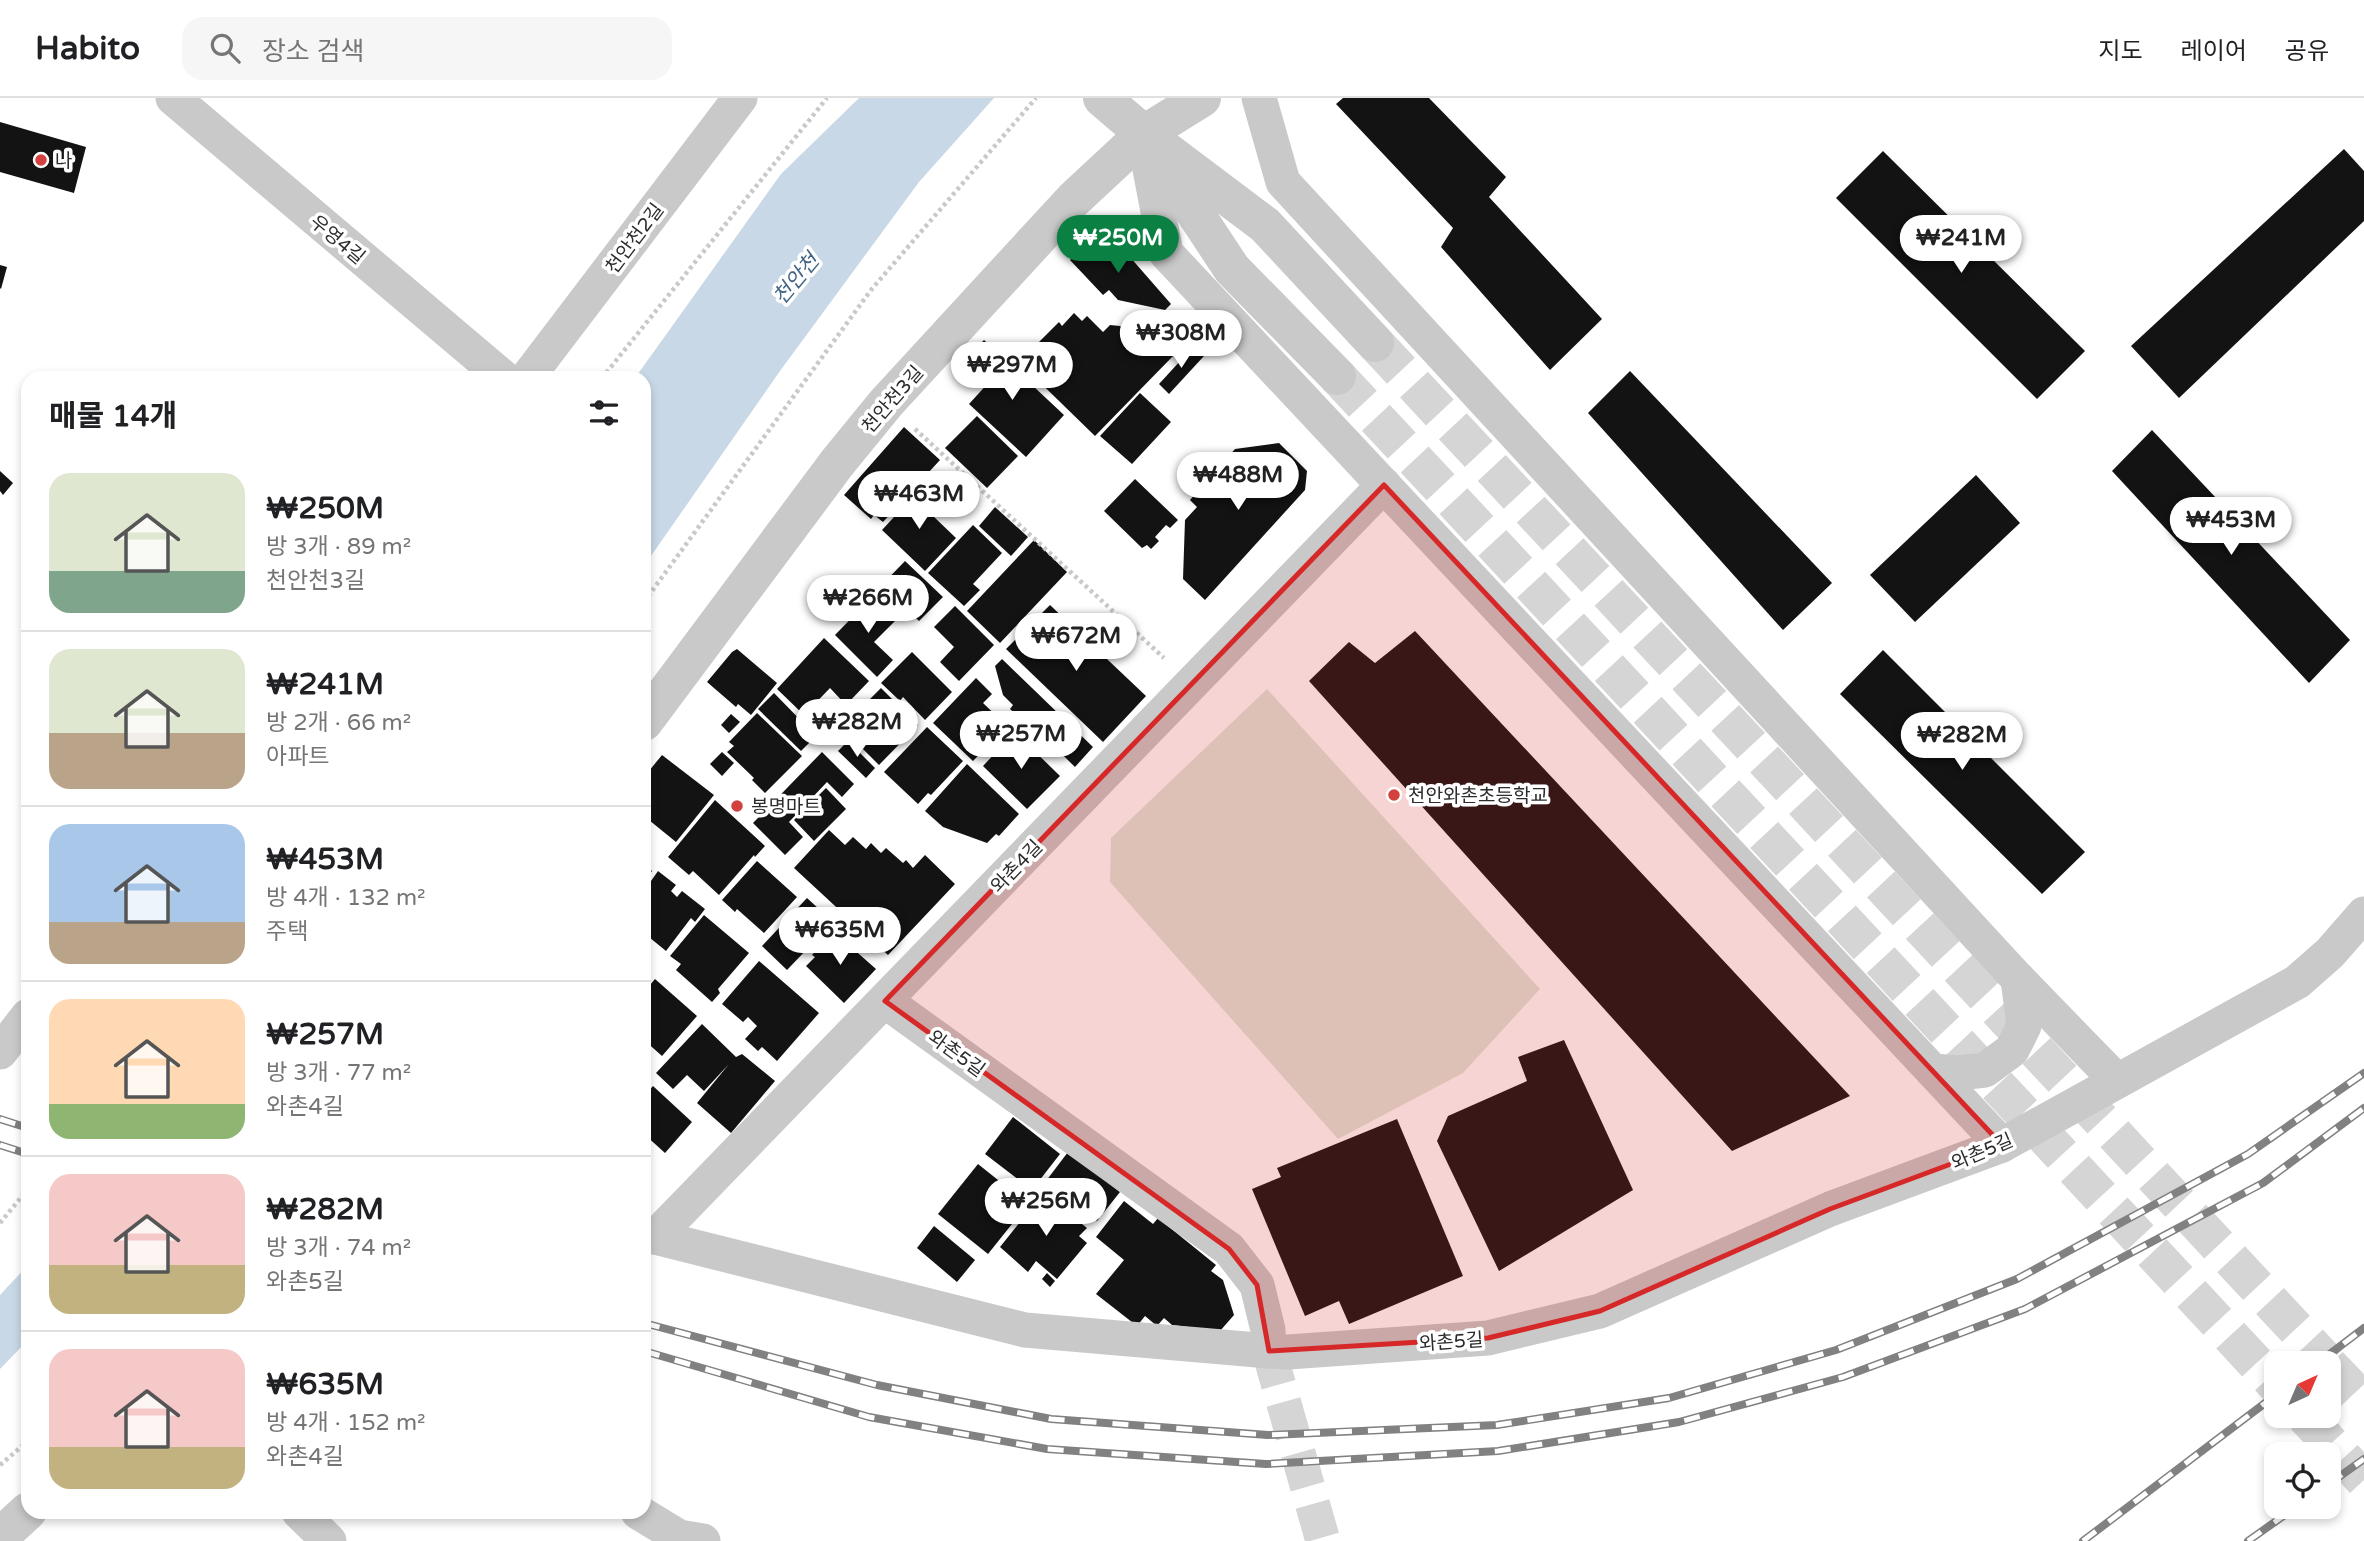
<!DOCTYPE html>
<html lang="ko">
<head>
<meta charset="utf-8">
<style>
	body { margin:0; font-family:"Varela Round","Noto Sans KR",sans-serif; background:#f6f6f6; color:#202124; height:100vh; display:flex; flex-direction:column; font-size:26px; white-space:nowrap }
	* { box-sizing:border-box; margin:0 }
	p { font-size:23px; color:#757577 }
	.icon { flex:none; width:38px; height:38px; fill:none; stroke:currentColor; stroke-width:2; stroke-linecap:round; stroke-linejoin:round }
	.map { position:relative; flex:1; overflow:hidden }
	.side { position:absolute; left:21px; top:273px; width:630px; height:1148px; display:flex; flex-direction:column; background:#fff; border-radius:21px; box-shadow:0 4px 10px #0003 }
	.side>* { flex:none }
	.needle { width:46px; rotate:44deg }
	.fabs { position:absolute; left:2264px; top:1253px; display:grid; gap:14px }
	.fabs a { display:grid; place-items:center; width:77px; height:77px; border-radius:14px; background:#fff; box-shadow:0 4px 10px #0003; font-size:35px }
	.price { position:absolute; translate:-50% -60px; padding:0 16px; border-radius:24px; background:#fff; color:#222; font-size:23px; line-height:46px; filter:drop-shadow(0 2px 4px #0008) }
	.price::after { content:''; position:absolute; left:50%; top:42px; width:21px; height:16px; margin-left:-10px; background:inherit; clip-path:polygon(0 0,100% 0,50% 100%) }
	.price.selected { background:#0b8043; color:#fff }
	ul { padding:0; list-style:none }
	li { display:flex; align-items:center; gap:21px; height:175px; padding:0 28px }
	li+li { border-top:2px solid #e0e0e0 }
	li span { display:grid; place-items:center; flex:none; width:196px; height:140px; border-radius:21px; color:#555 }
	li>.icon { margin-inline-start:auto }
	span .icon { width:84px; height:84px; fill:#fffc; stroke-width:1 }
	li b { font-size:30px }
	h2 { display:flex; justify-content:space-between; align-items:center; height:84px; padding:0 28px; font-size:30px }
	header { display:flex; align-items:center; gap:42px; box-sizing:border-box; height:98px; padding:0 35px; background:#fff; border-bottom:2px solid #e0e0e0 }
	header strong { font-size:33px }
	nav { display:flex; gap:38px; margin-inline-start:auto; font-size:24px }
	.search { width:490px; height:63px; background:#f6f6f6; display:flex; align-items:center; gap:18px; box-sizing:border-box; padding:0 24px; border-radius:21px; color:#757577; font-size:26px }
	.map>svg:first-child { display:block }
	.green { fill:#e0e8da }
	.water { fill:#c8d8e6 }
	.building { fill:#131313 }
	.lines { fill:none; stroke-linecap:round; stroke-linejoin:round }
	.minor-tunnel { stroke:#d5d5d5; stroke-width:35; stroke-dasharray:35 18; stroke-linecap:butt }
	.tertiary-tunnel { stroke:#d5d5d5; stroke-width:38; stroke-dasharray:38 19; stroke-linecap:butt }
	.path { stroke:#c9c9c9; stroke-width:4.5; stroke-dasharray:3.5 3.5; stroke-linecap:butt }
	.minor { stroke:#c9c9c9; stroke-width:35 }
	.tertiary { stroke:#c9c9c9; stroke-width:38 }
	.rail-casing { stroke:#818181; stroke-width:8 }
	.rail { stroke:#fff; stroke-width:5; stroke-dasharray:16; stroke-linecap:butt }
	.marked { fill:#d62828; fill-opacity:0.2; stroke:#d62828; stroke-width:5; stroke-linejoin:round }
	.poi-dot { fill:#d2413e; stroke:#fff; stroke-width:2.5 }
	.labels { text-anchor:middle; stroke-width:7; stroke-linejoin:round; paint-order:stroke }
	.poi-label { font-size:19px; fill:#2c2c2c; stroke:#fff; text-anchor:start }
	.street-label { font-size:19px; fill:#2c2c2c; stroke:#fff }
	.water-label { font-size:21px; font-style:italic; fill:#436585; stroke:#fff }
</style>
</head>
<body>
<header>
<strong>Habito</strong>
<div class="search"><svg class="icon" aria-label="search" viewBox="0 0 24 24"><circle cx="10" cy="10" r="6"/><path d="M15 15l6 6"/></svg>장소 검색</div>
<nav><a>지도</a><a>레이어</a><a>공유</a></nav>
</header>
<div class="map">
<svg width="2364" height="1443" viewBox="0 0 2364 1443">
	<rect width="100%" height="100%" fill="#fff"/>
	<polygon class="green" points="1267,591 1540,891 1463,975 1338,1041 1110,784 1111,740"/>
	<g class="water">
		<polygon points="859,0 994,0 919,84 780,273 644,468 644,280 635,280 781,76"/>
		<polygon points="28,1167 28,1242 0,1271 0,1197"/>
	</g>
	<g class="building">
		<polygon points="1343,0 1429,0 1506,79 1489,99 1602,221 1550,272 1441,149 1453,130 1336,6"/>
		<polygon points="0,24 86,49 74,95 0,74"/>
		<polygon points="2344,51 2364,73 2364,123 2179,300 2131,248"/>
		<polygon points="1883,53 2085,253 2037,301 1836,100"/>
		<polygon points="1116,143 1171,206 1165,212 1118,202 1109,192 1103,197 1070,162 1089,145"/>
		<polygon points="0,167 7,169 1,191 0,190"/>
		<polygon points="1074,215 1082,223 1087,218 1103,234 1110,227 1120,228 1132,236 1137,234 1146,244 1152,238 1173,258 1095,338 1019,264 1059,224 1062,228"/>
		<polygon points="984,242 1064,317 1026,359 969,306 990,283 966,261"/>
		<polygon points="1193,249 1204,258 1169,296 1159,286"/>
		<polygon points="1630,273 1832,485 1783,532 1588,315"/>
		<polygon points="1140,295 1171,324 1132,366 1100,338"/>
		<polygon points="977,318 1018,358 987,390 945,350"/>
		<polygon points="904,329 940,362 883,424 874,417 871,421 844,397"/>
		<polygon points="2152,332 2350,542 2309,585 2112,373"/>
		<polygon points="1279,345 1307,373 1305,392 1205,502 1183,481 1185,422 1197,409 1190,402 1235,351"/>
		<polygon points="0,373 13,385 3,397 0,393"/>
		<polygon points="1976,377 2020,425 1915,524 1870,477"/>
		<polygon points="1135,381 1178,422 1170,430 1166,427 1155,439 1159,443 1151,451 1147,447 1142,450 1104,413"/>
		<polygon points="919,392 938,410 932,417 956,440 925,473 882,432"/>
		<polygon points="995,409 1028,439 1011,458 979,428"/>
		<polygon points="973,427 1002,455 973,486 980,492 964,508 928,475"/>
		<polygon points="1034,442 1067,474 1000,545 967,513"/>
		<polygon points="905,463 943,499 919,523 912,516 905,522 875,494"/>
		<polygon points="874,497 897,521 874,544 893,562 877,579 835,537"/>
		<polygon points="1050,507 1146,598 1103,644 1006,551"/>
		<polygon points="955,508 994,547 959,583 940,564 954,549 934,529"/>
		<polygon points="1415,533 1850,998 1732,1053 1309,583 1349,544 1375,565"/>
		<polygon points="824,540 869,583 846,607 830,590 804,617 777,591"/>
		<polygon points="737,551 777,585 751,617 738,606 736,609 707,584 732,554"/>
		<polygon points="1883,552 2085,754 2042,796 1840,596"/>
		<polygon points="912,554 952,594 925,622 903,599 900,603 881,585"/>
		<polygon points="1002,561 1093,649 1075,669 1029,624 1026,626 1010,611 1013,607 1003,597 995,568"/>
		<polygon points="976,580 992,596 983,605 1007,628 973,663 933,625"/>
		<polygon points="881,590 918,627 879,667 863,651 866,647 845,626"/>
		<polygon points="774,595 816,638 801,653 758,611"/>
		<polygon points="757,615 802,658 765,695 752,682 754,680 727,654 734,648 729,644"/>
		<polygon points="731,616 740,624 729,635 721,627"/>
		<polygon points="927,629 963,663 931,697 928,695 918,706 884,674"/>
		<polygon points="1015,634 1060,678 1027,711 983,668"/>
		<polygon points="848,643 875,670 866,680 838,653"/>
		<polygon points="722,654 734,665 722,678 710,666"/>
		<polygon points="822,654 854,686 842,699 827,684 789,724 803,739 785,757 753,725"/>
		<polygon points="662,657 714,697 676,744 644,718 644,679"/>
		<polygon points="967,666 1019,716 999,738 996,736 987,745 943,729 925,713"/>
		<polygon points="826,690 846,711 814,743 794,722"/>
		<polygon points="715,702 765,748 755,759 754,757 719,797 693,773 689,777 668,759"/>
		<polygon points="829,732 845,747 853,739 866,751 871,745 881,755 886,750 903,765 906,762 913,770 925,757 955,786 888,857 794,770"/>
		<polygon points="757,763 797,799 764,835 737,811 735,814 722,802"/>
		<polygon points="644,766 652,773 644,783"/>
		<polygon points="658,773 676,787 671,793 677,799 682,793 705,811 695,824 691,820 666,853 644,835 644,793"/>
		<polygon points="807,800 833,824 787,872 762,848"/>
		<polygon points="704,817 749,855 718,891 720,895 712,904 676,872 681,866 670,858"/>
		<polygon points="834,834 876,871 844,905 806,868 815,859 812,857"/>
		<polygon points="759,863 819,915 777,963 762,949 758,953 745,941 757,928 748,919 743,924 722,906"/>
		<polygon points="644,868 651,874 644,882"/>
		<polygon points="655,881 697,918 662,958 644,942 644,894"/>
		<polygon points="702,926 736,959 742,956 775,983 731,1035 697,1005 729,966 704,993 687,977 673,991 656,975"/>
		<polygon points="1564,942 1633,1092 1499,1173 1437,1043 1448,1018 1527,983 1518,959"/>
		<polygon points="653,988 692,1024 665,1055 644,1036 644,998"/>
		<polygon points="1013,1019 1060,1056 1032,1092 985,1056"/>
		<polygon points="1397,1021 1463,1178 1349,1226 1339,1203 1305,1218 1252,1091 1281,1079 1277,1070"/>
		<polygon points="1068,1054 1120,1094 1097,1123 1046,1083"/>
		<polygon points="978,1066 1028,1106 988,1156 938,1116"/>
		<polygon points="1043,1095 1087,1130 1079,1138 1087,1145 1057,1181 1036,1163 1028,1174 1000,1149"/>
		<polygon points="1124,1103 1153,1126 1158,1120 1216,1167 1211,1173 1223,1182 1234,1217 1220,1233 1172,1227 1164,1220 1157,1228 1145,1218 1137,1228 1096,1196 1124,1162 1096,1139"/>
		<polygon points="934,1128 975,1162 957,1184 917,1150"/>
		<polygon points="1047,1175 1055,1183 1050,1189 1042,1181"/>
	</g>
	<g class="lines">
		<polyline class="minor-tunnel" points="1269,1253 1323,1443"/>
		<g class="tertiary-tunnel">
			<polyline points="1375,245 2328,1265"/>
			<polyline points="1337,278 2277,1288"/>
			<polyline points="2329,1267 2364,1304"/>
			<polyline points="2305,1318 2364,1382"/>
		</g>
		<g class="path">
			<polyline points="602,280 827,0"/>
			<polyline points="915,331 1164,560"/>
			<polyline points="644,504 871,192 1036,0"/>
			<polyline points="0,1125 28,1091"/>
			<polyline points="0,1367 28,1343"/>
		</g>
		<g class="minor">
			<polyline points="173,0 504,280"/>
			<polyline points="1259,0 1283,84 2018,881 2117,983"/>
			<polyline points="1144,40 1166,155 2002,1047"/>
			<polyline points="527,280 740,0"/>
			<polyline points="885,903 1229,1151 1257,1187 1268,1232 1269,1253 1288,1254 1488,1240 1600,1213 1830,1111 2002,1047 2297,884 2330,855 2364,816"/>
			<polyline points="0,954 28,918"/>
			<polyline points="1933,973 1959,975 1985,972 2012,952 2024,928 2018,881"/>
			<polyline points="644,1135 655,1139 1384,387"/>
			<polyline points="655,1139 1025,1232 1269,1253"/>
			<polyline points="299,1414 329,1443"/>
			<polyline points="638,1414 679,1439 703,1443"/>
		</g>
		<g class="tertiary">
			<polyline points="1102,0 1144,36 1265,127 1375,245"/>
			<polyline points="1158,59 1232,171 1337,278"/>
			<polyline points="644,624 837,365 886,305 1073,102 1144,36 1202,0"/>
			<polyline points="0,1439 28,1413"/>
		</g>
		<g class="rail-casing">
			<g id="rail">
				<polyline points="0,1021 28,1030"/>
				<polyline points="0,1047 28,1056"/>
				<polyline points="644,1225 877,1287 1051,1321 1268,1337 1497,1327 1669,1300 1836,1252 2017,1181 2248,1056 2364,975"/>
				<polyline points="644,1253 869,1319 1047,1351 1266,1366 1498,1353 1679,1324 1843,1279 2025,1211 2263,1085 2364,1010"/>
				<polyline points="2318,1265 2364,1230"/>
				<polyline points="2329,1386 2364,1361"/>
				<polyline points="2083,1443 2277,1296"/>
				<polyline points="2248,1443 2296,1409"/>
			</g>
		</g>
		<use href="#rail" class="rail"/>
	</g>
	<path class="marked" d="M 1384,387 L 2002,1047 L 1830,1111 L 1600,1213 L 1488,1240 L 1269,1253 L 1257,1187 L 1229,1151 L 885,903 Z"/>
	<g class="poi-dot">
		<circle cx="41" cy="62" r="7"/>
		<circle cx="1394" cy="697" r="7"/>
		<circle cx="737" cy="708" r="7"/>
	</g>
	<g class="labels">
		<g class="poi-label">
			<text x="55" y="69">나</text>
			<text x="1408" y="704">천안와촌초등학교</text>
			<text x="751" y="715">봉명마트</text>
		</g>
		<g class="street-label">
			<text transform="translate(634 140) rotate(-53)" y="7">천안천2길</text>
			<text transform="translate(338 141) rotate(40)" y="7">우영4길</text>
			<text transform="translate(892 301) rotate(-49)" y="7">천안천3길</text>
			<text transform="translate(1016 768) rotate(-46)" y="7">와촌4길</text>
			<text transform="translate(957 955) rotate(36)" y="7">와촌5길</text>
			<text transform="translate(1982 1053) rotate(-23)" y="7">와촌5길</text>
			<text transform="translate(1451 1243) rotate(-4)" y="7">와촌5길</text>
		</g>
		<g class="water-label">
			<text transform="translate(796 181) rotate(-50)" y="7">천안천</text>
		</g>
	</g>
</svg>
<div class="fabs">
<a><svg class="needle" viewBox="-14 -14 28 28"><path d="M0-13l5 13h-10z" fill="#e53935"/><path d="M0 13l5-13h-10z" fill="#757577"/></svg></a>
<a><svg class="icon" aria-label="locate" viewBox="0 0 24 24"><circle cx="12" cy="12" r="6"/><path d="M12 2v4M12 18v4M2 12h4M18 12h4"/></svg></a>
</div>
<b class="price selected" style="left:1118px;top:177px">₩250M</b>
<b class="price" style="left:1961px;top:177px">₩241M</b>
<b class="price" style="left:1181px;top:272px">₩308M</b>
<b class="price" style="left:1012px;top:304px">₩297M</b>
<b class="price" style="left:1238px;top:414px">₩488M</b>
<b class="price" style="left:919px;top:433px">₩463M</b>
<b class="price" style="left:2231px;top:459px">₩453M</b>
<b class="price" style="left:868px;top:537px">₩266M</b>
<b class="price" style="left:1076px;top:575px">₩672M</b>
<b class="price" style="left:857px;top:661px">₩282M</b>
<b class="price" style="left:1021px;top:673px">₩257M</b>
<b class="price" style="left:1962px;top:674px">₩282M</b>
<b class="price" style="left:840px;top:869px">₩635M</b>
<b class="price" style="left:1046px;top:1140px">₩256M</b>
<section class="side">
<h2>매물 14개<svg class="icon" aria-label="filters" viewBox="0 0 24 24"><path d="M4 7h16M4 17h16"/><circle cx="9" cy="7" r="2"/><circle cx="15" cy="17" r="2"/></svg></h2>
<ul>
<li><span style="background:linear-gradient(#dfe7d0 70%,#7fa58c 0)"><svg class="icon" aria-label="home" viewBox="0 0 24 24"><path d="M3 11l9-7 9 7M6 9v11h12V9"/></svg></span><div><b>₩250M</b><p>방 3개 · 89 m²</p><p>천안천3길</p></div></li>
<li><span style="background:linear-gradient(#dfe7d0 60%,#b9a48a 0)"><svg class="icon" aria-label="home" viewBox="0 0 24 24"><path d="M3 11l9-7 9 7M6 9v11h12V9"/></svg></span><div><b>₩241M</b><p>방 2개 · 66 m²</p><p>아파트</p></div></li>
<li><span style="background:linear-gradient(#a9c7e8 70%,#b9a48a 0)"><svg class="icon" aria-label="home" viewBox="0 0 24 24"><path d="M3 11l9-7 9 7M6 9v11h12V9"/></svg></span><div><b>₩453M</b><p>방 4개 · 132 m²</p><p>주택</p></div></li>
<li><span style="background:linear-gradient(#ffd9b3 75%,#8fb573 0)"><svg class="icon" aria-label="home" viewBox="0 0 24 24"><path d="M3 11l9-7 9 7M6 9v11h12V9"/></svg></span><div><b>₩257M</b><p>방 3개 · 77 m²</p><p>와촌4길</p></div></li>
<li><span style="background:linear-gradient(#f6c9c9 65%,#c2b280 0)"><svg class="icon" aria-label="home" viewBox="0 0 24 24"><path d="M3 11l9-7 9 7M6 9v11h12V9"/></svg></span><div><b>₩282M</b><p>방 3개 · 74 m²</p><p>와촌5길</p></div></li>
<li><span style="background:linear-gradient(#f6c9c9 70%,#c2b280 0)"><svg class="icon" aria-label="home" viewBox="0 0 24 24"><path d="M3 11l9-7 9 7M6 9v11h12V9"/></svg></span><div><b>₩635M</b><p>방 4개 · 152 m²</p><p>와촌4길</p></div></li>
</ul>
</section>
</div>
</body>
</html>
